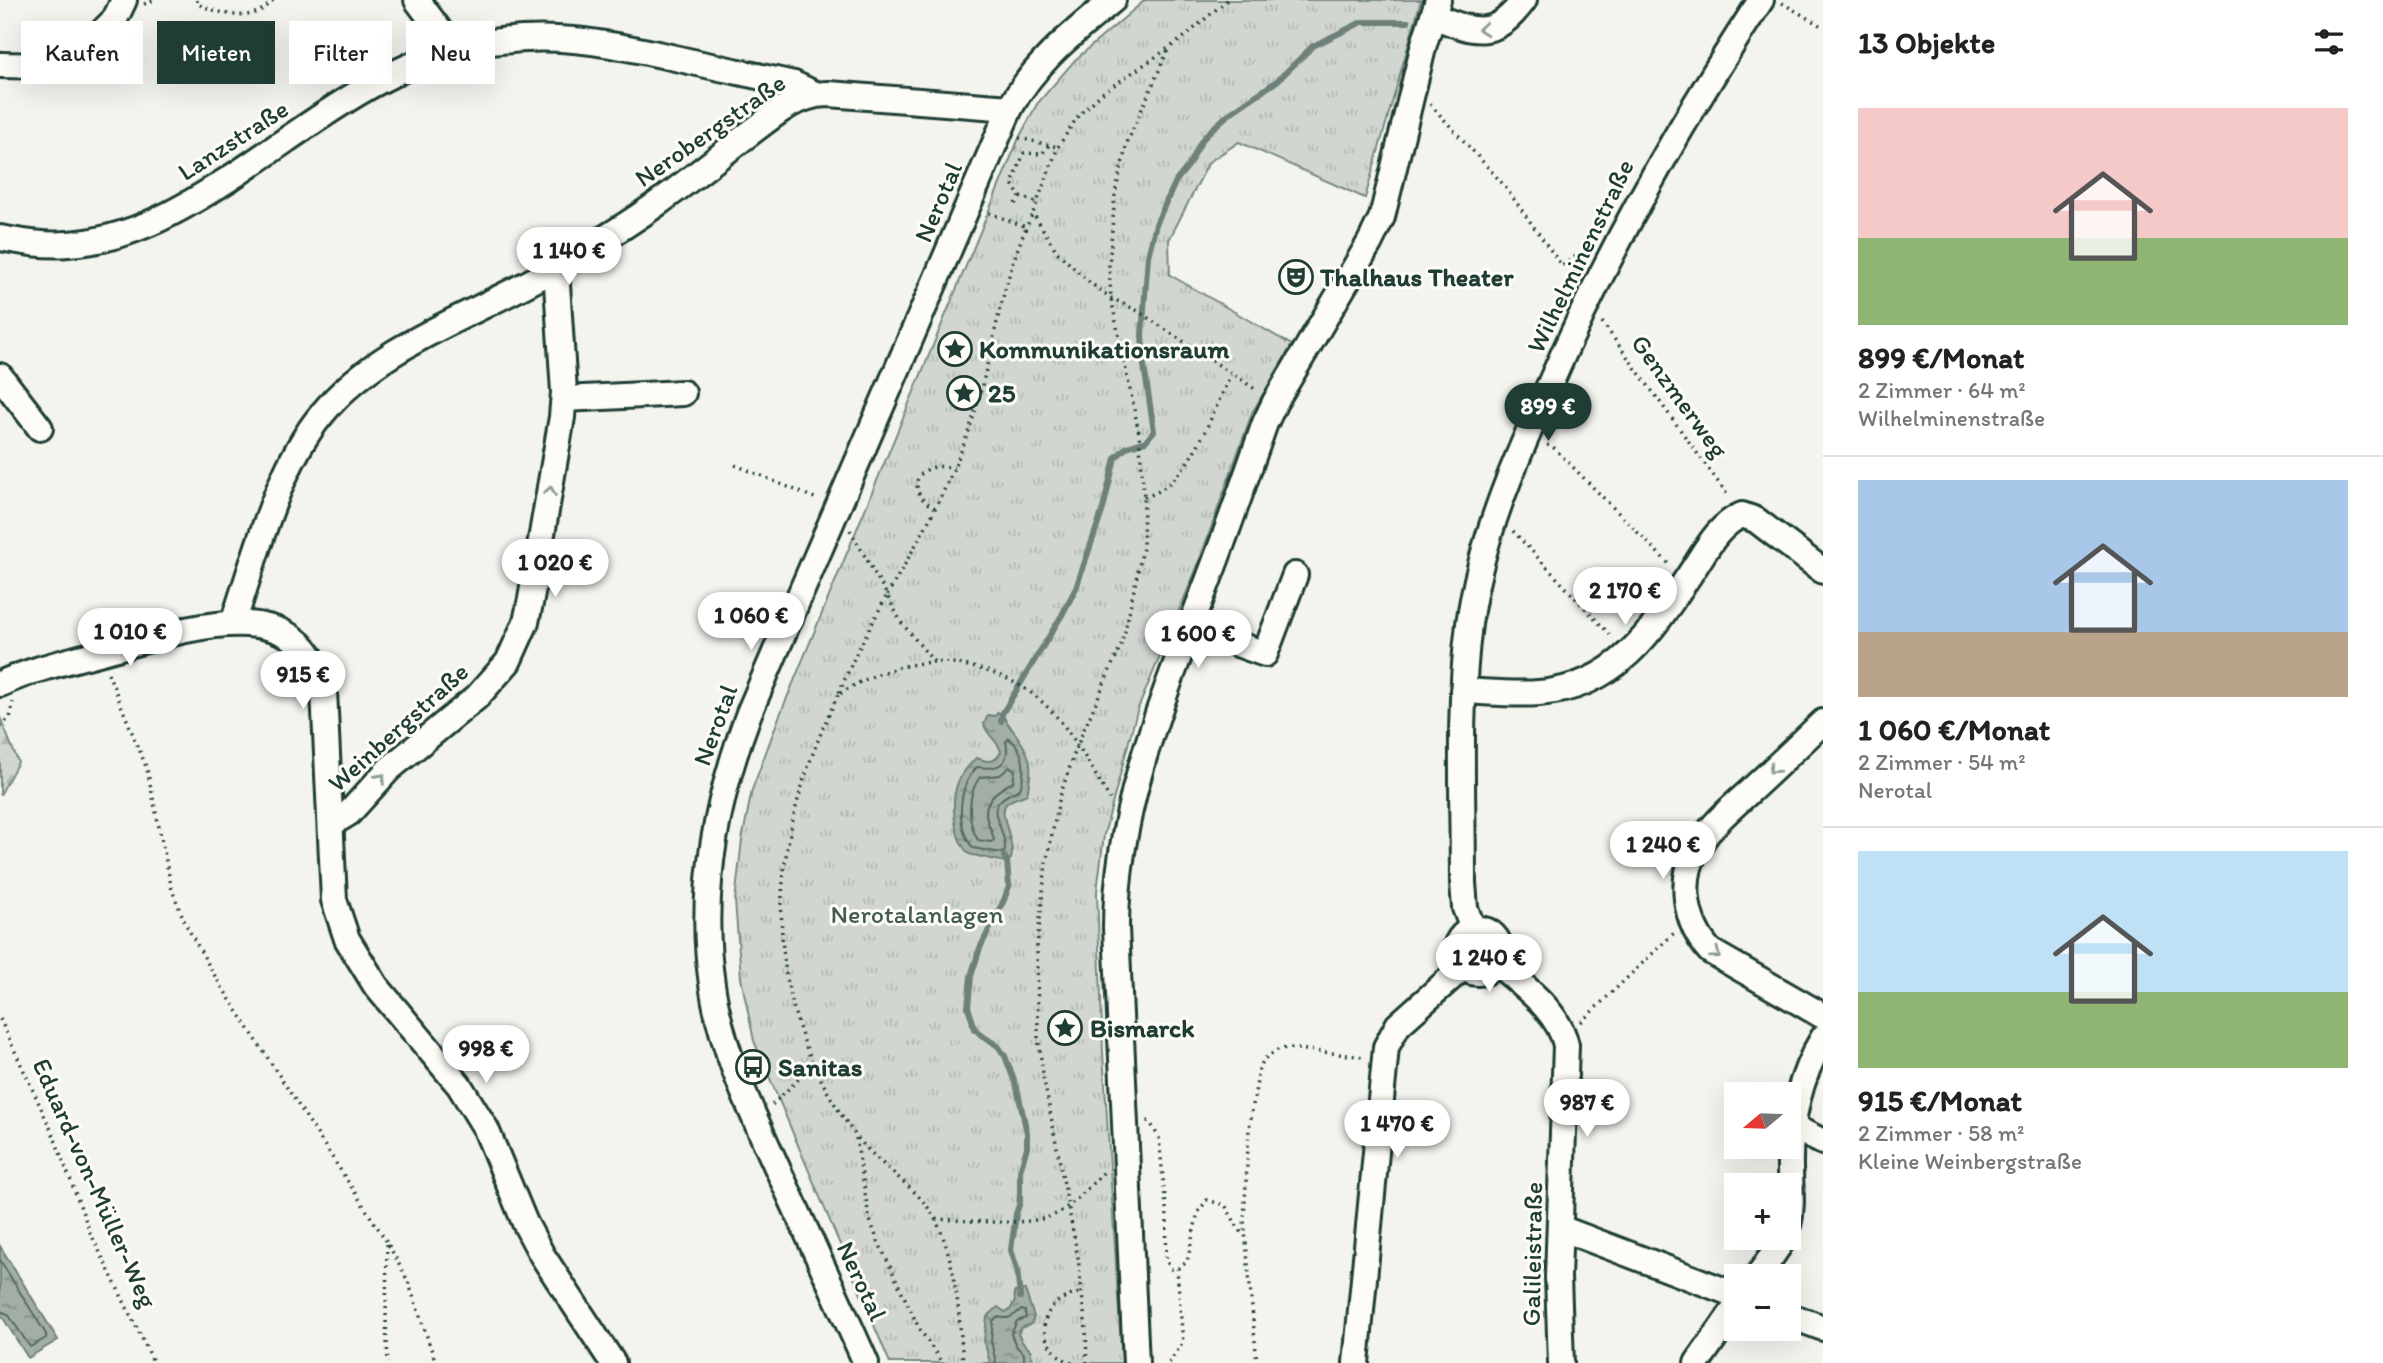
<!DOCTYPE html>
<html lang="de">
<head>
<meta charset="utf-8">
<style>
	body { margin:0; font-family:Itim,sans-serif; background:#f2f2f2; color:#222; height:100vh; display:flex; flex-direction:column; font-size:26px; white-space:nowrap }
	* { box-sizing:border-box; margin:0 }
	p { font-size:23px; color:#767676 }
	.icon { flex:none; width:38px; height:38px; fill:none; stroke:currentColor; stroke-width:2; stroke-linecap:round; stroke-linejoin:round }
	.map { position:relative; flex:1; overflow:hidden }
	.side { display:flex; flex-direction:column; background:#fff; width:560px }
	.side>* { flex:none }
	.top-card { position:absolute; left:21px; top:21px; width:665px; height:63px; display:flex; gap:14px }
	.needle { width:46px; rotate:251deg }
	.tools { position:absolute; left:1724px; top:1082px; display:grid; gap:14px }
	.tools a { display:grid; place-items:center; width:77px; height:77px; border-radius:0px; background:#fff; box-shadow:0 7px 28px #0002; font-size:35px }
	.price { position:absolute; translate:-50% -60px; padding:0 16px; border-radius:24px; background:#fff; color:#222; font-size:23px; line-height:46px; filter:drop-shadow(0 2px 4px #0008) }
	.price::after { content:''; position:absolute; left:50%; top:42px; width:21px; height:16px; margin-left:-10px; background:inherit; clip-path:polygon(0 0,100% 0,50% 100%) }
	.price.selected { background:#1f3d34; color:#fff }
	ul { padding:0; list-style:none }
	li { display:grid; align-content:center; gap:14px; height:371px; padding:0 35px }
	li+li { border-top:2px solid #e0e0e0 }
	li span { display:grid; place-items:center; height:217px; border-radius:0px; color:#555 }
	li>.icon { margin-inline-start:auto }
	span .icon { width:126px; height:126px; fill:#fffc; stroke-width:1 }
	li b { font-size:30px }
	h2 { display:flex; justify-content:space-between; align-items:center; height:84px; padding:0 35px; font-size:30px }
	.chip { padding:0 24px; border-radius:0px; background:#fff; box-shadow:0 7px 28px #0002; font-size:24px; line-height:63px }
	.chip.selected { background:#1f3d34; color:#fff }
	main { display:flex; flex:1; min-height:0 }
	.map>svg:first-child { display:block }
	.forest { fill:url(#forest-firs); stroke:#788a82; stroke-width:2 }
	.park { fill:url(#park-tufts); stroke:#788a82; stroke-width:2 }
	.water { fill:url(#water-ripples); stroke:#6e8179; stroke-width:2 }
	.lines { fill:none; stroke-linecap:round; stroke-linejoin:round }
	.shore { stroke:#546a62; stroke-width:2 }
	.stream { stroke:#6e8179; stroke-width:6 }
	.minor-casing { stroke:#1f3d34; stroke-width:30 }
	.path { stroke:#1f3d34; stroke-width:3.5; stroke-dasharray:2 5; stroke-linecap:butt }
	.minor { stroke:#fdfcf7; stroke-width:24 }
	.oneway { stroke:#8e9c96 }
	.labels { text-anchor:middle; stroke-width:6; stroke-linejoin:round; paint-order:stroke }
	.street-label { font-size:26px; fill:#1f3d34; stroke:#fdfcf7 }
	.poi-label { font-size:26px; font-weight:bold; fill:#1f3d34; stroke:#fdfcf7; text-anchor:start }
	.park-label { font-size:26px; fill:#435c53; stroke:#fdfcf7 }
</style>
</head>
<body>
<main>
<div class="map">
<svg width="1823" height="1363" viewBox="0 0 1823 1363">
	<defs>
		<pattern id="forest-firs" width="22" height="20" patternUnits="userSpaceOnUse" patternTransform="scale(1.75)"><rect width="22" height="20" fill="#d1d6d1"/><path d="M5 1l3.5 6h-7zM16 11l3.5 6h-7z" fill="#b3b9b4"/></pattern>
		<pattern id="park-tufts" width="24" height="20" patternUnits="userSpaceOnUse" patternTransform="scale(1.75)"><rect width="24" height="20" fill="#d1d6d1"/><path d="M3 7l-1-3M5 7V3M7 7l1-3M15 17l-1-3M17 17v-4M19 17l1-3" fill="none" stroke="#b3b9b4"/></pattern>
		<pattern id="water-ripples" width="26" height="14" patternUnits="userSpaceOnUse" patternTransform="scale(1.75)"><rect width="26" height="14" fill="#a3aea7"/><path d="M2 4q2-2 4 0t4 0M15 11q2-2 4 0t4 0" fill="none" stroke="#848f89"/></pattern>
	</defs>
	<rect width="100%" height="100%" fill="#f4f4ef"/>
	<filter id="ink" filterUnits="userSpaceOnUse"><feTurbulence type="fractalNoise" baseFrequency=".0143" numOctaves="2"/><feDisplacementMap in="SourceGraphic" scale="14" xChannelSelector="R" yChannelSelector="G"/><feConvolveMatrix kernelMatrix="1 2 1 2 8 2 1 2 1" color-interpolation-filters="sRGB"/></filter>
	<g filter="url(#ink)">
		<polygon class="forest" points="0,717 18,762 0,795"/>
		<polygon class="park" points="1145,0 1421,0 1365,198 1239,142 1209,162 1169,240 1170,275 1292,345 1252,413 1196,570 1137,711 1104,835 1097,892 1103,1052 1122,1363 890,1363 754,1041 741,978 735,901 742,840 752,790 779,717 1019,138 1037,104 1075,60"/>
		<g class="water">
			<path d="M 998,712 C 1006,717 1006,722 1012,729 C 1031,754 1034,764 1027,794 C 1020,798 1011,798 1006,804 C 997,813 1016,841 1011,859 L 1005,862 L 969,854 C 953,838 950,800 959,780 C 963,772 969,765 976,758 C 987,762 994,764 1001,752 C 999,741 987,736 984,724 L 988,715 L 995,716 Z"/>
			<polygon points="0,1246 58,1340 28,1358 0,1313"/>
			<polygon points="1025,1290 1034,1317 1031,1324 1021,1328 1018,1334 1022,1342 1031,1351 1031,1363 990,1363 984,1340 987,1317 998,1307 1005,1312 1010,1310 1015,1301 1014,1292"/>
		</g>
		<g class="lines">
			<g class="shore">
				<path d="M 1009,738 C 1025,750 1026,771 1020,789 C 975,808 1006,819 1005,851 L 1002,853 L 973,848 C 955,826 958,787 977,767 C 997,770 1011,765 1006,742 Z"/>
				<path d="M 1010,767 L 1015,770 L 1013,782 C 997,790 980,801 988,823 C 990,829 993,834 994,840 L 991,842 L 978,840 C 967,823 967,794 980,777 L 1000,775 Z"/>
				<polyline points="0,1260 46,1334 46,1338 30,1347 8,1314 0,1311"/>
				<path d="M 996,1363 L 991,1341 L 993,1321 L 998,1317 C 1010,1320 1012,1316 1021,1310 L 1025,1311 L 1026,1318 L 1017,1321 L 1011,1334 L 1016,1346 L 1024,1354 L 1024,1363"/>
			</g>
			<g class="stream">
				<polyline points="1001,721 1002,714 1062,615 1076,588 1103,509 1115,458 1127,447 1146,441 1154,431 1144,366 1142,335 1148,256 1156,224 1176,181 1188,166 1202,140 1212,129 1229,114 1277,81 1313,46 1362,22 1408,22"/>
				<polyline points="1004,856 1007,861 1009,886 1004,900 980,948 971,976 968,1007 975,1029 981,1035 998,1046 1005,1056 1017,1088 1027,1133 1027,1147 1020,1171 1020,1202 1016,1214 1011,1250 1017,1269 1020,1297"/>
			</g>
			<g class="minor-casing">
				<g id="minor">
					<polyline points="417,0 454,50"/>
					<path d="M 1433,16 C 1475,32 1494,41 1524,0"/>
					<polyline points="0,65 47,66 87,47 115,19 124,0"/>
					<path d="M 0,238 C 22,242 45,246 68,244 C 133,240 188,206 241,171 C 314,122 384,65 471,46 C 544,30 605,42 675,58 C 714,67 754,75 794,84 L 815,94"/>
					<polyline points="0,376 40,428"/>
					<polyline points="564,399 683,393"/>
					<path d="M 233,623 C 255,559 278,466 322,414 C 380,342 482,313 559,266 C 593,246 626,226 658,203 C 700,173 739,140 781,110 C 796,100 811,94 829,94 L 1010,108"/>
					<polyline points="1190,627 1265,654 1295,575"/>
					<path d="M 0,684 C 37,667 78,659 117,648 C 187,629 303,588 324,691 L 334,900 L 347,939 L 376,986 L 459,1085 L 486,1129 L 525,1223 L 542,1255 L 613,1363"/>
					<path d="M 1463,691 C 1488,692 1514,695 1539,693 C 1617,687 1653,630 1692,571 C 1706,550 1718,525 1742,515 L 1756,520 L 1823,571"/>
					<path d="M 1823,722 C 1798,746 1774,769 1749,792 C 1731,808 1710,826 1698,847 C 1678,879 1685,923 1710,951 L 1823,1016"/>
					<polyline points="331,824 349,813 389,769 477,697 508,662 526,622 531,599 562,417 564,392 556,269"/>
					<path d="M 1473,929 L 1465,908 L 1463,883 C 1463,797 1458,710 1469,624 C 1481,537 1514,463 1550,384 C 1609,249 1680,123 1761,0"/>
					<circle cx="1478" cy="951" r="22"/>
					<path d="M 1497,963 C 1522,986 1558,1009 1566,1045 L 1558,1277 L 1561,1363"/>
					<polyline points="1793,1127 1823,1142"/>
					<path d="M 1788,1226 C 1793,1206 1790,1187 1790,1167 C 1789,1123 1800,1075 1823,1038"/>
					<polyline points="1560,1228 1736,1295"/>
					<polyline points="1758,1276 1785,1237"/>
					<polyline points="1788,1315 1823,1328"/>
					<path d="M 866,1363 C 838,1300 809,1237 780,1174 C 753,1114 721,1051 712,984 C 698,891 716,800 749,713 L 1010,108 C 1035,62 1073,33 1113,0"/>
					<path d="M 1136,1363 L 1116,928 C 1116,812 1160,705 1201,599 C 1224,541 1244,482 1265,423 L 1275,402 L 1370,242 L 1382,217 L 1424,44 L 1438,0"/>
					<polyline points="1356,1363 1386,1047 1398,1025 1463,967"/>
					<polyline points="1697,1363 1736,1307"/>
				</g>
			</g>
			<g class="path">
				<path d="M 197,0 L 197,4 C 223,14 252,25 273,0"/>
				<polyline points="1227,0 1182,39 1101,94 1078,116 1058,147 1033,213 1057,252 1089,282 1111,298 1136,310 1258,391"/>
				<polyline points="1782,3 1823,27"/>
				<polyline points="144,4 155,0"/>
				<polyline points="1430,104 1503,184 1562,266 1576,256 1586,262"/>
				<polyline points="1019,138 1058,147"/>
				<polyline points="1020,197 1036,202"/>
				<polyline points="1015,204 1020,197 1012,184 1024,153 1042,154 1049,145"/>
				<polyline points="989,213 1026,227"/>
				<polyline points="1602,322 1729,497"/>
				<polyline points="1547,445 1552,446 1669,564"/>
				<polyline points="735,465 817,499"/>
				<path d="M 1144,497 C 1189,487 1212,412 1231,375"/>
				<path d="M 935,508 C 922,501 914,492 918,477 C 928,466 939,465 954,468"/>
				<polyline points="850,530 887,595"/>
				<polyline points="1513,531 1613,638"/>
				<path d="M 887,595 C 920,539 953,480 973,418 C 994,350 1001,277 1033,213"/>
				<path d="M 934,662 C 899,664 867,676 838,695 L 856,654 L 887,595 L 901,622 L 934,662 C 952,661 969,666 987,671 C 1054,692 1076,743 1110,799"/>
				<polyline points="108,673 147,769 172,890 186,925 216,978 387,1242 408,1281 436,1363"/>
				<path d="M 838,695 C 767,842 753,994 854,1133 C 872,1158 901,1177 922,1200 C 956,1239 959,1313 963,1363"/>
				<polyline points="0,726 10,718 13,702"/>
				<polyline points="0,1019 53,1134 90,1232 154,1363"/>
				<polyline points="1581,1022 1674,933"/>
				<polyline points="772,1105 813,1065"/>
				<polyline points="1147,1121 1150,1122 1159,1138 1167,1217 1166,1260 1171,1269 1177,1269 1187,1262 1198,1212 1207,1200 1225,1205 1243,1236"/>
				<polyline points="856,1138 869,1217 877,1239 919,1328 942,1363"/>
				<path d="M 936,1219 C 966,1220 1030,1228 1056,1214 C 1075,1204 1090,1185 1105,1171"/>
				<polyline points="387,1244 386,1320 388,1363"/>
				<path d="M 1072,1363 C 1050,1354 1034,1330 1052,1307 C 1058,1299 1072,1295 1082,1292"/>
				<polyline points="1087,1363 1086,1330 1078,1257 1044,1080 1038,1037 1037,947 1046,863 1060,796 1077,746 1123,640 1143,548 1144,497 1139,433 1111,298 1109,266 1115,194 1127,143 1168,50"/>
				<polyline points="1169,1363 1183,1343 1177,1269"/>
				<polyline points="1257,1363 1244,1220 1249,1129 1259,1069 1264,1059 1279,1049 1290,1048 1364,1057"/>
			</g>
			<use href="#minor" class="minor"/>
		</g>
		<defs><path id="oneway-chevron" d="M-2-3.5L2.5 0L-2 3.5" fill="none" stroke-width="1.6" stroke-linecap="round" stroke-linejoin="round" transform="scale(1.75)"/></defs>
		<g class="oneway">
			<use href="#oneway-chevron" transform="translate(1483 29) rotate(175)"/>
			<use href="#oneway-chevron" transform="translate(550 491) rotate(-80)"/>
			<use href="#oneway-chevron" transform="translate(1773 769) rotate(137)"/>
			<use href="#oneway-chevron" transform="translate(381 778) rotate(-48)"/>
			<use href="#oneway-chevron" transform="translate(1716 954) rotate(37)"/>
		</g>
	</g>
	<defs>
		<g id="theatre-ring" transform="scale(1.75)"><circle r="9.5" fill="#fdfcf7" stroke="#1f3d34" stroke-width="1.5"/><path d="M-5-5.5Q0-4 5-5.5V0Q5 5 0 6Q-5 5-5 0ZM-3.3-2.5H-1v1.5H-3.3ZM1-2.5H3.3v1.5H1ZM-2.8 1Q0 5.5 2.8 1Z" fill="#1f3d34"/></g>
		<g id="sight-ring" transform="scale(1.75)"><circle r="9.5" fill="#fdfcf7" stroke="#1f3d34" stroke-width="1.5"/><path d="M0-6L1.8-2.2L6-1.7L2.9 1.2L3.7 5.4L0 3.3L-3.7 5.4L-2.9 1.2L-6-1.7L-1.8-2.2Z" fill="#1f3d34"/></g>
		<g id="bus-ring" transform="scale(1.75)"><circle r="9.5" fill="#fdfcf7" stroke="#1f3d34" stroke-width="1.5"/><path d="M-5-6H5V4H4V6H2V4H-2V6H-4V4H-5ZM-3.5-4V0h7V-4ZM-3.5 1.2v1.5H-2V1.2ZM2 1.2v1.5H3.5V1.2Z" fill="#1f3d34"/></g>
	</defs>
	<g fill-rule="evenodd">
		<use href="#theatre-ring" x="1296" y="277"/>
		<use href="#sight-ring" x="955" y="349"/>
		<use href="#sight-ring" x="964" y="393"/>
		<use href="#sight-ring" x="1065" y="1028"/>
		<use href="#bus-ring" x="753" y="1067"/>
	</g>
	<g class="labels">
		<g class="street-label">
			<text transform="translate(710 130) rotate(-35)" y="9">Nerobergstraße</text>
			<text transform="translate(233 140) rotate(-33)" y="9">Lanzstraße</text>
			<text transform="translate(938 202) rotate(-67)" y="9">Nerotal</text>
			<text transform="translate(1580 256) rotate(-64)" y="9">Wilhelminenstraße</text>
			<text transform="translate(1680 396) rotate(54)" y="9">Genzmerweg</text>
			<text transform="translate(715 725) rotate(-70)" y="9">Nerotal</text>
			<text transform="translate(398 727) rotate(-42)" y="9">Weinbergstraße</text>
			<text transform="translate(95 1183) rotate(66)" y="9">Eduard-von-Müller-Weg</text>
			<text transform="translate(1532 1254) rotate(-89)" y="9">Galileistraße</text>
			<text transform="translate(862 1281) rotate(65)" y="9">Nerotal</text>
		</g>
		<g class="poi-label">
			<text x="1320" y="286">Thalhaus Theater</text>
			<text x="979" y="358">Kommunikationsraum</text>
			<text x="988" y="402">25</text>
			<text x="1090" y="1037">Bismarck</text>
			<text x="778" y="1076">Sanitas</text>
		</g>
		<g class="park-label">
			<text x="917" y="923">Nerotalanlagen</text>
		</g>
	</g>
</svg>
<div class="tools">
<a><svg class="needle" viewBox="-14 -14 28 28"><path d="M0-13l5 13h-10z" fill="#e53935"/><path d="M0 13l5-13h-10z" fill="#767676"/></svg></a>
<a>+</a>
<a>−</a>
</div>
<b class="price" style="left:569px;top:287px">1 140 €</b>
<b class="price selected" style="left:1548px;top:443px">899 €</b>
<b class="price" style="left:555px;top:599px">1 020 €</b>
<b class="price" style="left:1625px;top:627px">2 170 €</b>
<b class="price" style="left:751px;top:652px">1 060 €</b>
<b class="price" style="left:130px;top:668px">1 010 €</b>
<b class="price" style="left:1198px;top:670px">1 600 €</b>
<b class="price" style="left:303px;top:711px">915 €</b>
<b class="price" style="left:1663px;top:881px">1 240 €</b>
<b class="price" style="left:1489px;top:994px">1 240 €</b>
<b class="price" style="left:486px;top:1085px">998 €</b>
<b class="price" style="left:1587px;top:1139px">987 €</b>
<b class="price" style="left:1397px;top:1160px">1 470 €</b>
<div class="top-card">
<a class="chip">Kaufen</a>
<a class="chip selected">Mieten</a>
<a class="chip">Filter</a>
<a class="chip">Neu</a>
</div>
</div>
<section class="side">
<h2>13 Objekte<svg class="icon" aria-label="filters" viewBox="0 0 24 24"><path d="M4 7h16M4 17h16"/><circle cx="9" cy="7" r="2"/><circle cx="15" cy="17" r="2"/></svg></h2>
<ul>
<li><span style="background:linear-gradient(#f6c9c9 60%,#8fb573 0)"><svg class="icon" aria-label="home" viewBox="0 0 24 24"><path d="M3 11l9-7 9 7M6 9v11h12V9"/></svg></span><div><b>899 €/Monat</b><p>2 Zimmer · 64 m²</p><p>Wilhelminenstraße</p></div></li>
<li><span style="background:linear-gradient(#a9c7e8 70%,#b9a48a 0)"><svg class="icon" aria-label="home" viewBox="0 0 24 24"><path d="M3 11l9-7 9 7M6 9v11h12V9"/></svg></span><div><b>1 060 €/Monat</b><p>2 Zimmer · 54 m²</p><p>Nerotal</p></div></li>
<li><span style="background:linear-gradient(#bfe0f5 65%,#8fb573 0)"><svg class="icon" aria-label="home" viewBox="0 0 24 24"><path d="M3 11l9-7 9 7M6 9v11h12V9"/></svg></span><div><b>915 €/Monat</b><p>2 Zimmer · 58 m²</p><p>Kleine Weinbergstraße</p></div></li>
</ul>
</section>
</main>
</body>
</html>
